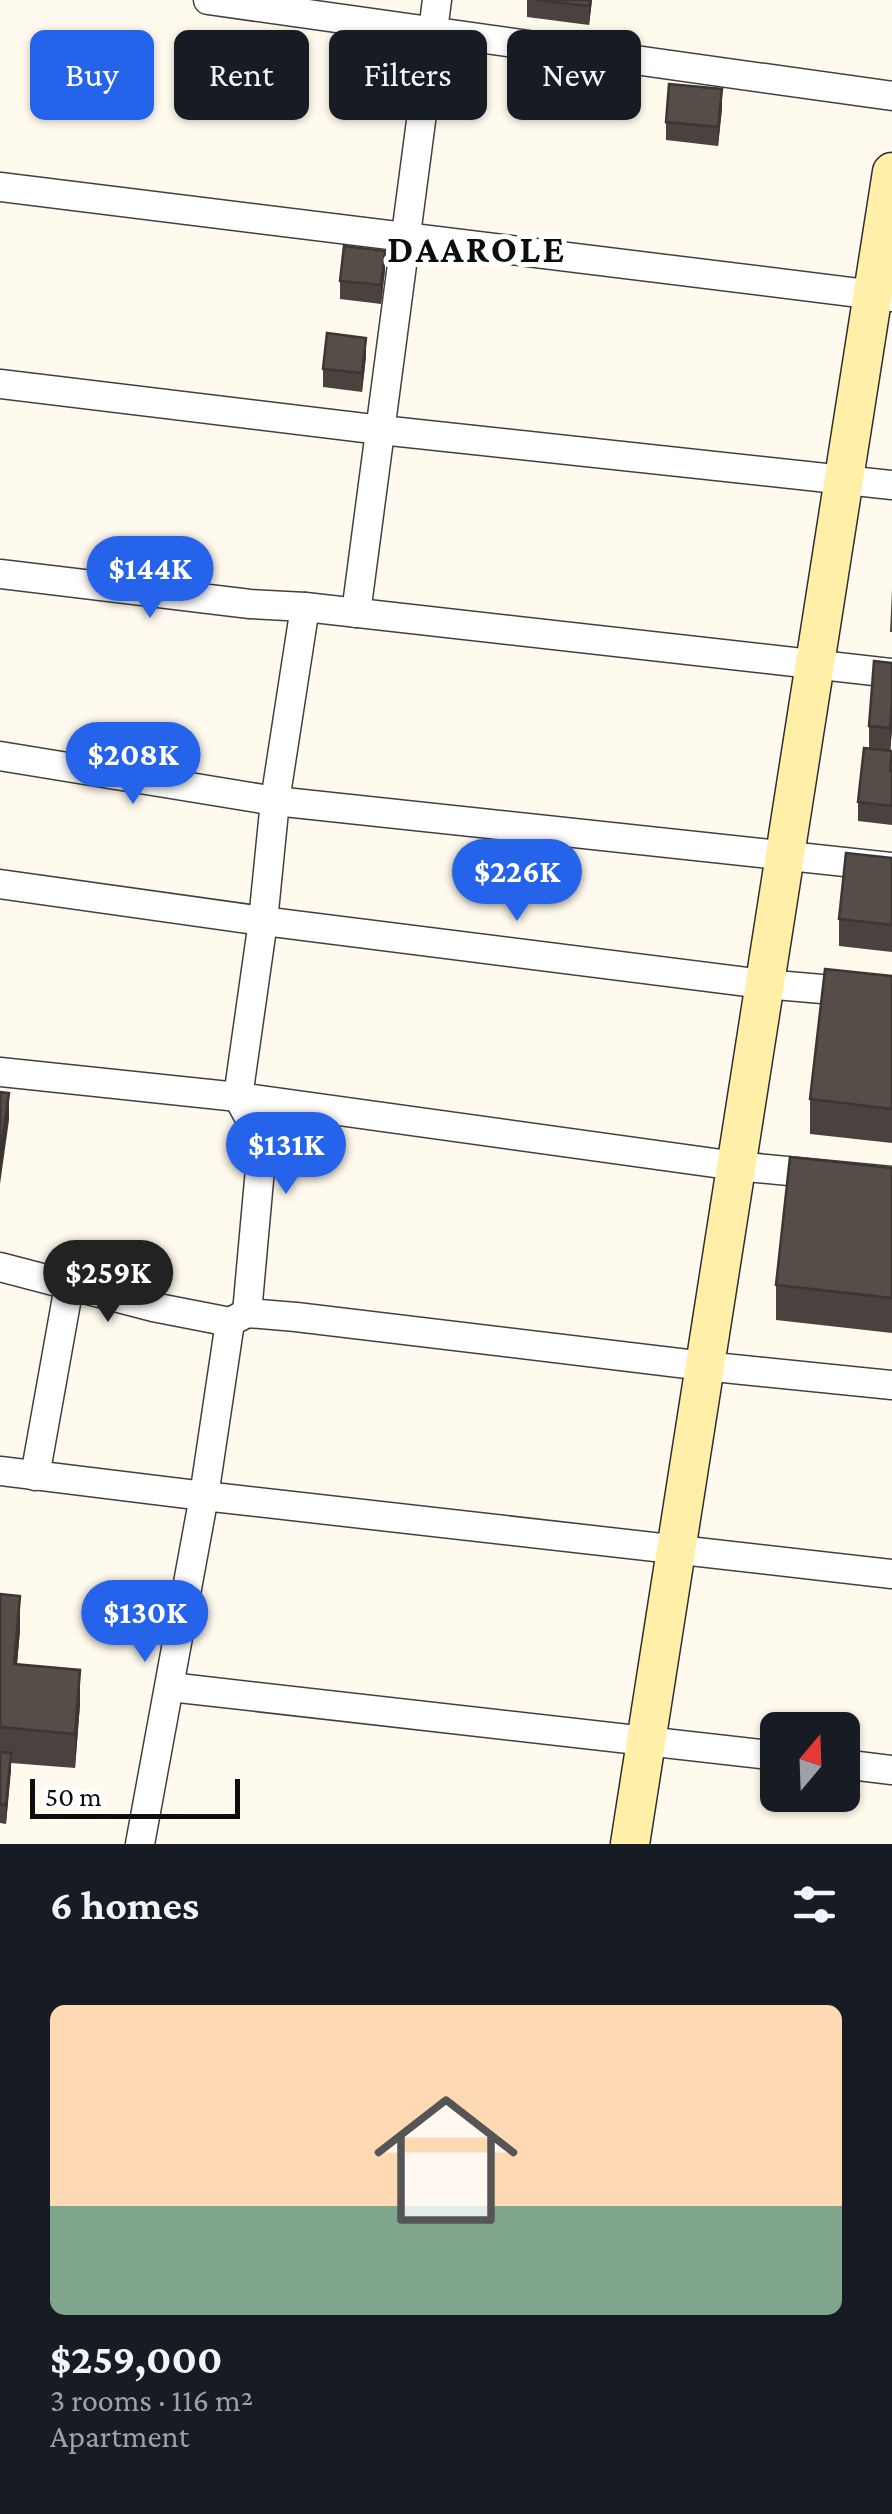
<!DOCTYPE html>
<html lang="en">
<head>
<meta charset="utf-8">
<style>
	body { margin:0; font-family:"Crimson Pro",serif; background:#242831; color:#f1f3f6; height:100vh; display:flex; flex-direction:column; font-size:38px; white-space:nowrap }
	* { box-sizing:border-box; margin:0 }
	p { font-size:32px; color:#9ea1a6 }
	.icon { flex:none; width:55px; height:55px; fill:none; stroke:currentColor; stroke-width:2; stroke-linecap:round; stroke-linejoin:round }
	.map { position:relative; height:1844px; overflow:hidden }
	.drawer { display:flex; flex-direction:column; background:#171b24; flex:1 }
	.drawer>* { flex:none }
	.top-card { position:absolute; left:30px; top:30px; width:832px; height:90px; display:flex; gap:20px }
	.needle { width:65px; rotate:19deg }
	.fabs { position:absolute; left:760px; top:1712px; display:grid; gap:20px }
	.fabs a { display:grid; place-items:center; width:100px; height:100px; border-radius:15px; background:#171b24; box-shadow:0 2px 8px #0004; font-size:50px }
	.scale { position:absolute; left:30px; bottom:25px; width:210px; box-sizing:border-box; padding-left:10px; border:5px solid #0d0d0d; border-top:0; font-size:28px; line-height:35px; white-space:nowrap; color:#0d0d0d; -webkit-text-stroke:8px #fff; paint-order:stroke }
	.price { position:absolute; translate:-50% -85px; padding:0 22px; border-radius:35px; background:#2563eb; color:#fff; font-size:32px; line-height:65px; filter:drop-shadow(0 2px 5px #0008) }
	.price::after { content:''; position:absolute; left:50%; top:60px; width:30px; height:22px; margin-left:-15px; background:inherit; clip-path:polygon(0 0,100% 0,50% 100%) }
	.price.on { background:#222; color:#fff }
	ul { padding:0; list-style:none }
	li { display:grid; align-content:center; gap:20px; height:530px; padding:0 50px }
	li span { display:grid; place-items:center; height:310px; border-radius:15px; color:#555 }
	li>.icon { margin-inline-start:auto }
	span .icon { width:180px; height:180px; fill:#fffc; stroke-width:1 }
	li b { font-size:42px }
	h2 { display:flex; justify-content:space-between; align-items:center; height:120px; padding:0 50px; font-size:42px }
	.tag { padding:0 35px; border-radius:15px; background:#171b24; box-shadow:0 2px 8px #0004; font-size:35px; line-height:90px }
	.tag.on { background:#2563eb; color:#fff }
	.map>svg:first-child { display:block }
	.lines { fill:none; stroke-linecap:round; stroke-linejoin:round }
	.street-casing { stroke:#404040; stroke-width:31 }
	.secondary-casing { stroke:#2f2f2f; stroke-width:41 }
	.street { stroke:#fff; stroke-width:28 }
	.secondary { stroke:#ffefa8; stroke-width:38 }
	.wall { fill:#4a423f }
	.shaded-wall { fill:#3c3633 }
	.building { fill:#564d49; stroke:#3c3633; stroke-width:2.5 }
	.labels { text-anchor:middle; stroke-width:10; stroke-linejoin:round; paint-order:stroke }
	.district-label { font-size:38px; font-weight:bold; letter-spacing:2.5px; fill:#0d0d0d; stroke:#fff }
</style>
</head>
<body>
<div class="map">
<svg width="892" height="1844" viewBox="0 0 892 1844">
	<rect width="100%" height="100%" fill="#fffaed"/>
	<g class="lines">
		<g class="street-casing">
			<g id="street">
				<polyline points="208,0 892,96"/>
				<polyline points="0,187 892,297"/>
				<polyline points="0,384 381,430 892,485"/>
				<polyline points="0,574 250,604 305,607 892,673"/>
				<polyline points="356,613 437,0"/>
				<polyline points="0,756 275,801 892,867"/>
				<polyline points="0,884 263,921 764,984 892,995"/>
				<polyline points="0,1072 238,1097 736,1166 892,1181"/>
				<polyline points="0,1267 153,1307 230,1322"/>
				<polyline points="247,1313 261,1158 256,1130 238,1097 263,921 275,801 305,607"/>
				<polyline points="0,1471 204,1496 892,1574"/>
				<polyline points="35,1476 69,1286"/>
				<polyline points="170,1687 778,1756"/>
				<polyline points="842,1764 892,1770"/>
				<polyline points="140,1844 204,1496 230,1322 247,1313 296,1317 704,1366 892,1385"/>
			</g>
		</g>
		<g class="secondary-casing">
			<polyline id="secondary" points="630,1844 892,172"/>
		</g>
		<use href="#street" class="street"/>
		<use href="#secondary" class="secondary"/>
	</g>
	<g class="wall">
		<polygon points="527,0 592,0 589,25 527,17"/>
		<polygon points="722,108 718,146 666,140 666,122"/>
		<polygon points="385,270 381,304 340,299 340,281"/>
		<polygon points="366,356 362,392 323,387 323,369"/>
		<polygon points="892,589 892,632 890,632"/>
		<polygon points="892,663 892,729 890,751 892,751 892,825 858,821 858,802 869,749 869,726"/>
		<polygon points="892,858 892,952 839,946 839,919"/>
		<polygon points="892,976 892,1143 810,1134 810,1099"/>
		<polygon points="892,1168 892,1333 776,1320 776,1285"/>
		<polygon points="0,1594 20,1630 17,1664 80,1704 75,1768 11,1763 6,1824 0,1823"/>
	</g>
	<g class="shaded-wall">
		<polygon points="590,0 592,0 589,25 589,6"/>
		<polygon points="722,89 722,108 718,146 718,127"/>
		<polygon points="385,251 385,270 381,304 381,285"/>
		<polygon points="366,338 366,356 362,392 362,373"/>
		<polygon points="892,702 892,729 890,755 890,728"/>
		<polygon points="9,1093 9,1120 0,1184 0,1157"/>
		<polygon points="20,1596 20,1630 14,1698 14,1664"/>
		<polygon points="80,1670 80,1704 75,1768 75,1734"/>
		<polygon points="11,1753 11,1771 6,1824 6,1805"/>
	</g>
	<g class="building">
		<polygon points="537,0 590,0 589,6"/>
		<polygon points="669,84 722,89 718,127 666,122"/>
		<polygon points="344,246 385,251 381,285 340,281"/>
		<polygon points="327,333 366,338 362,373 323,369"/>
		<polygon points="874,661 892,663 892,702 890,728 869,726"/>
		<polygon points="864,748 892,751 890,771 892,771 892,806 858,802"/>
		<polygon points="846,853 892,858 892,925 839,919"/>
		<polygon points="825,969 892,976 892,1109 810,1099"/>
		<polygon points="0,1092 9,1093 0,1157"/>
		<polygon points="790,1157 892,1168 892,1298 776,1285"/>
		<polygon points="0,1594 20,1596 14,1664 80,1670 75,1734 0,1727"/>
		<polygon points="0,1752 11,1753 6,1805 0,1804"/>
	</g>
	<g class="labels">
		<g class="district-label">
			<text x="477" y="262">DAAROLE</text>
		</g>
	</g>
</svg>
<div class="fabs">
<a><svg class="needle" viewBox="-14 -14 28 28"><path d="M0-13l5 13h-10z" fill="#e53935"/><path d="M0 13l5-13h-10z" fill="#9ea1a6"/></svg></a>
</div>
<div class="scale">50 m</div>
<b class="price" style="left:150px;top:621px">$144K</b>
<b class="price" style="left:133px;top:807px">$208K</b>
<b class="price" style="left:517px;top:924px">$226K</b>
<b class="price" style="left:286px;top:1197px">$131K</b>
<b class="price on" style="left:108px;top:1325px">$259K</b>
<b class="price" style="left:145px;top:1665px">$130K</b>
<div class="top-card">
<a class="tag on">Buy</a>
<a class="tag">Rent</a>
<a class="tag">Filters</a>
<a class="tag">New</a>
</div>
</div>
<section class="drawer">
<h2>6 homes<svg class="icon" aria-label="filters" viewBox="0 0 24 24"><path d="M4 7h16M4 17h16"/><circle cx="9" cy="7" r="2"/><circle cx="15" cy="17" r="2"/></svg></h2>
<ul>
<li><span style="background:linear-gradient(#ffd9b3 65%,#7fa58c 0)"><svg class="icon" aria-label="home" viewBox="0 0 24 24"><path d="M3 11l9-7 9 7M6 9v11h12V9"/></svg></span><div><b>$259,000</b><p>3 rooms · 116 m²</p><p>Apartment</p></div></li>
</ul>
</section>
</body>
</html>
